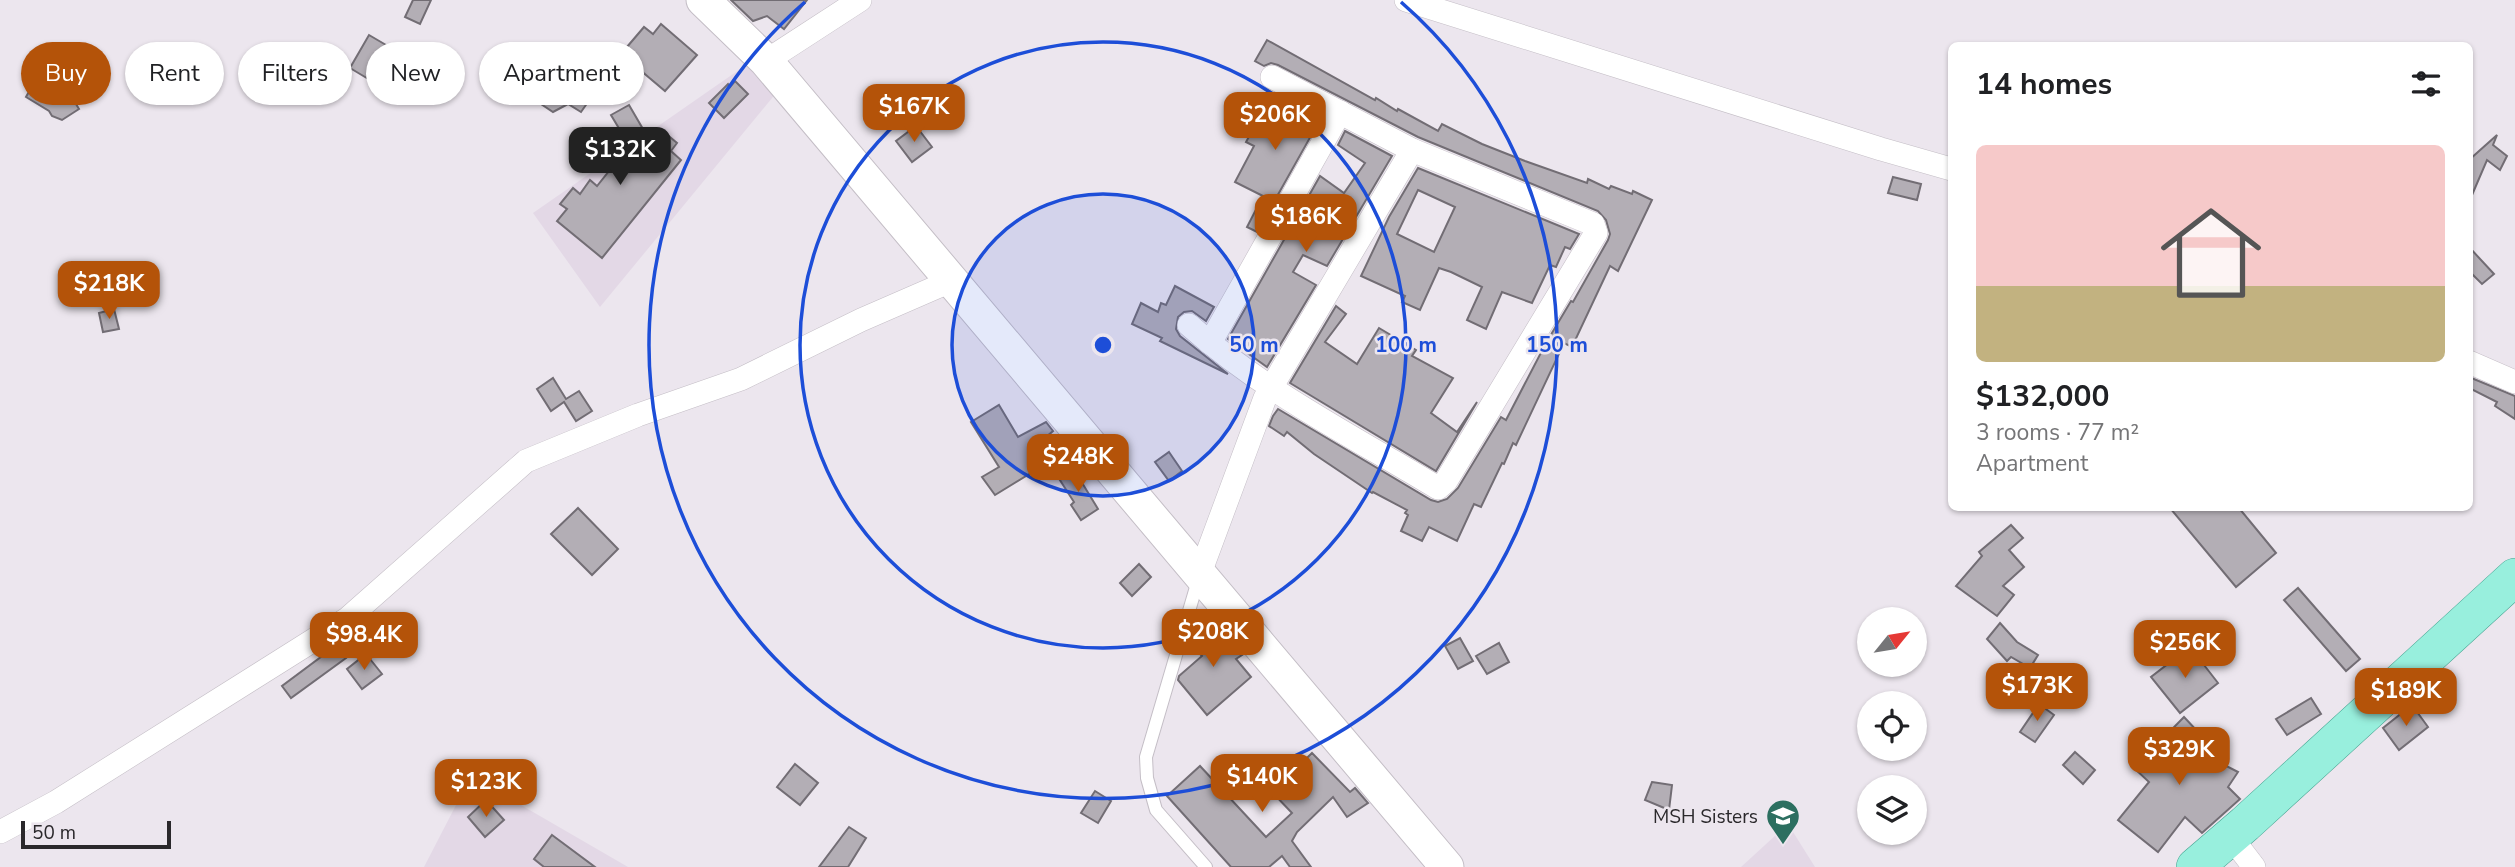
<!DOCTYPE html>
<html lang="en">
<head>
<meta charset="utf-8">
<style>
	body { margin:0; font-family:"Nunito Sans",sans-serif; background:#f6f6f6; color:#202124; height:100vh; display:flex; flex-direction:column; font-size:26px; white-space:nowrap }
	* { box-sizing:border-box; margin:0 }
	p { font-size:23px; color:#757577 }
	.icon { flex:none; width:38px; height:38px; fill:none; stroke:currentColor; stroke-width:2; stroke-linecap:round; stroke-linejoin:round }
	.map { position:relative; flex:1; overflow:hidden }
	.details { position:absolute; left:1948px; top:42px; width:525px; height:469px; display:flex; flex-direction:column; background:#fff; border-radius:10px; box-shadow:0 2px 5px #0004 }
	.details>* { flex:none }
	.guide { position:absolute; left:21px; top:42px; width:665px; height:63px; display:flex; gap:14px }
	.needle { width:46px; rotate:60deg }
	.buttons { position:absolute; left:1857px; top:607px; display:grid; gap:14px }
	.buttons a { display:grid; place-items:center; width:70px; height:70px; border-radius:50%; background:#fff; box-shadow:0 2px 5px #0004; font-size:35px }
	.scale { position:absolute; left:21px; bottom:18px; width:150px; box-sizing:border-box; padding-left:7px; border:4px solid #2a282b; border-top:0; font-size:19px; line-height:24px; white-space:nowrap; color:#2a282b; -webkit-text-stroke:5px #ece6ee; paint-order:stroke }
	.price { position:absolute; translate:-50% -60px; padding:0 16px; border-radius:14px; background:#b45309; color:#fff; font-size:23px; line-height:46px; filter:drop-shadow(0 2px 4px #0008) }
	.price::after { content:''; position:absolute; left:50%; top:42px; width:21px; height:16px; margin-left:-10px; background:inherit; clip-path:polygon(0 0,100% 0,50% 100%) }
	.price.current { background:#222; color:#fff }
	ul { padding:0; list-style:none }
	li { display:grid; align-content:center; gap:14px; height:371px; padding:0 28px }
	li span { display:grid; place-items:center; height:217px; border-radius:10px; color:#555 }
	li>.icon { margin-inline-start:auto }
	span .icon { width:126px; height:126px; fill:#fffc; stroke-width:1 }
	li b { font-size:30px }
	h2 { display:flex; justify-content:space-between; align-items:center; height:84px; padding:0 28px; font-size:30px }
	.chip { padding:0 24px; border-radius:32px; background:#fff; box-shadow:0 2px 5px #0004; font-size:24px; line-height:63px }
	.chip.current { background:#b45309; color:#fff }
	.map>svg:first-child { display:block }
	.built { fill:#e3d8e6 }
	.building { fill:#b3aeb5; stroke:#726d74; stroke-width:2; fill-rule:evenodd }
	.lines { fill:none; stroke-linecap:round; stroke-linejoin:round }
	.lane-casing { stroke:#c4bec6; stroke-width:14 }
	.street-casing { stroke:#c4bec6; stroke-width:24 }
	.secondary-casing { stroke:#c4bec6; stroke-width:35 }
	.primary-casing { stroke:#45a390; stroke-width:38 }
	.lane { stroke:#fff; stroke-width:12 }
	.street { stroke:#fff; stroke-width:23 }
	.secondary { stroke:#fff; stroke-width:33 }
	.primary { stroke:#98efdd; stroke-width:37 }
	.ring { fill:none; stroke:#1d4ed8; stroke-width:3.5 }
	.labels { text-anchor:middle; stroke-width:5; stroke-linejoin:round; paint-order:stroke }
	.poi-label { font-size:19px; fill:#2a282b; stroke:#ece6ee; text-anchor:end }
	.centre { fill:#1d4ed8; stroke:#ece6ee; stroke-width:3.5 }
	.ring-label { font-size:21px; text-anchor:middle; font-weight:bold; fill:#1d4ed8; stroke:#ece6ee; stroke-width:5; stroke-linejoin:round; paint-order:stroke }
</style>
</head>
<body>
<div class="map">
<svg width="2515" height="867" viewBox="0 0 2515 867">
	<rect width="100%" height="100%" fill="#ece6ee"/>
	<g class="built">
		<polygon points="746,65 777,92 600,307 533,213"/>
		<polygon points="471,776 628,867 424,867"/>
		<polygon points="1788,824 1815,867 1741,867"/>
	</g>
	<g class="building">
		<polygon points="413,0 431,0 420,24 405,17"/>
		<polygon points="731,0 807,0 784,29 767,16 753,21"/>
		<polygon points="661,24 697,55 665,91 621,54 644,27 653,34"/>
		<polygon points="369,35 415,62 403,83 398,80 390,92 350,68"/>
		<polygon points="1267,40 1375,100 1376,98 1397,111 1398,109 1438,131 1442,124 1482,144 1525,161 1587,183 1588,179 1609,189 1611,186 1632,194 1633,191 1652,200 1618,271 1610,266 1572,347 1564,343 1516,445 1513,443 1504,464 1502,463 1481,507 1474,504 1457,541 1429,527 1422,541 1401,531 1408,515 1405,513 1407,510 1373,492 1372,493 1314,454 1287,432 1284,436 1269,426 1273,416 1278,409 1431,500 1438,502 1447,499 1458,488 1501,417 1506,420 1546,343 1571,301 1573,302 1608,240 1610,234 1606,220 1598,211 1418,137 1278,65 1271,63 1264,66 1255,61"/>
		<polygon points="506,47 523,56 516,72 499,64"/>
		<polygon points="570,60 602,82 581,112 568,104 553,112 541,104"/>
		<polygon points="39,74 68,91 79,109 62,120 52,116 49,111 26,97"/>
		<polygon points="735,81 748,94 724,118 709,103 728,84 730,87"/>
		<polygon points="1273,93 1321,118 1257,232 1247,227 1263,196 1235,182 1254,146 1246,142"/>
		<polygon points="629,105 643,129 659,141 665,133 677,143 671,151 681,160 602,258 557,221 567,209 560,204 573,188 580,194 590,180 597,186 625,151 629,145 611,115"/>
		<polygon points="916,126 932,147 912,162 896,141"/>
		<polygon points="1345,131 1392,156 1327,266 1303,255 1293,272 1316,285 1267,367 1228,339 1320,176 1344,193 1365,163 1338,145"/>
		<polygon points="2497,135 2493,145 2507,156 2500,170 2487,160 2469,202 2469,160"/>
		<path d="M 1418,168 L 1579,234 L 1570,249 L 1565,247 L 1556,267 L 1550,265 L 1532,303 L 1502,292 L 1486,329 L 1467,320 L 1482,287 L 1451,272 L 1439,268 L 1420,310 L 1402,302 L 1405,296 L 1361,276 L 1389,217 ZM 1418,190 L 1455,207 L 1434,252 L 1397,234 Z"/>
		<polygon points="1893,177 1921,184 1917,200 1888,193"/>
		<polygon points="2469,247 2494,274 2482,284 2469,271"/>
		<polygon points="1175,286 1214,307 1206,321 1192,311 1184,312 1178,317 1176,329 1180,336 1228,374 1160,341 1162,338 1132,324 1141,303 1158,312 1161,303 1166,305"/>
		<polygon points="1336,306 1346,314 1325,342 1357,364 1379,328 1416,350 1412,356 1453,378 1431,413 1457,432 1477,402 1436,471 1290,383"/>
		<polygon points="114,309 119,329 103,332 99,313"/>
		<polygon points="2469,377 2515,396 2515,419 2495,406 2497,402 2469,388"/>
		<polygon points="553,378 566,399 579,391 592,411 576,421 564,402 551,411 537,389"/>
		<polygon points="999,405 1018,437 1046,422 1053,431 1038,444 1049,462 995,495 982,477 999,467 971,422"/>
		<polygon points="1169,452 1182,471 1169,481 1155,462"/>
		<polygon points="1073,468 1098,509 1081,520 1071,505 1074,502 1058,477"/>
		<polygon points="578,508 618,549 592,575 551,534"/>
		<polygon points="2170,508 2239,508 2276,553 2236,587"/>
		<polygon points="2011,525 2023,538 2009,550 2024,567 2003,586 2014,595 1997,616 1956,586 1982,556 1979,552"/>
		<polygon points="1139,564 1151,577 1132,596 1120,583"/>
		<polygon points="2298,588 2360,659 2346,671 2284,600"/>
		<polygon points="1203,619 1220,639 1225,634 1242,655 1236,659 1251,677 1207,715 1178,680 1179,676 1202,656 1189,641 1193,627"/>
		<polygon points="2000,623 2017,642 2038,655 2030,668 2011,657 2007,661 1987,639"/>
		<polygon points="1460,638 1473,661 1458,669 1445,646"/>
		<polygon points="1499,643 1509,662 1487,674 1476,656"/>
		<polygon points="337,645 346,658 291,698 282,686"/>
		<polygon points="2190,647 2218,683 2180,713 2151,677"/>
		<polygon points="366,654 382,674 362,689 347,669"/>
		<polygon points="2311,698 2321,714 2287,735 2276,719"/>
		<polygon points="2039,704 2054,715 2035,742 2020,732"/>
		<polygon points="2412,705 2428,727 2399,750 2383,728"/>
		<polygon points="2184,717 2215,750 2207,756 2238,772 2228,787 2240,799 2202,833 2185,817 2158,852 2118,820 2149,782 2134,768"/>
		<polygon points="2075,752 2095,770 2083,784 2063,765"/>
		<polygon points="1312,753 1350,792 1355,788 1368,803 1347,817 1333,797 1297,832 1292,841 1311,867 1290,867 1282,856 1269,867 1231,867 1167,796 1200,766 1266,837 1292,813 1272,792"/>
		<polygon points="795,764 818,783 800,805 777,787"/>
		<polygon points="1652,782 1672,785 1669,810 1645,800"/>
		<polygon points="1095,791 1111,801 1098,823 1081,813"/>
		<polygon points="486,800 504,820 485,837 468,817"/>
		<polygon points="849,827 866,838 848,867 819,867"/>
		<polygon points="552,835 595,867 544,867 534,859"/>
	</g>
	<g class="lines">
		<g class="lane-casing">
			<polyline id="lane" points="1199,577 1146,757 1147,778 1156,810 1206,867"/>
		</g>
		<g class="street-casing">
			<g id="street">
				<polyline points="1406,0 1881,149 1951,169"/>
				<polyline points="766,61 860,0"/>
				<path d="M 1189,325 C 1263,391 1354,437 1438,488 L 1446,481 L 1596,233 L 1593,224 L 1412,150 L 1272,77"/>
				<polyline points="1210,343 1340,112"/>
				<polyline points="2469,362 2515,382"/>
				<polyline points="1200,573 1265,398 1412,150"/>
				<polyline points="0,832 56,802 347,619 526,461 638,415 741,379 861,320 953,280"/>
				<polyline points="2231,837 2254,867"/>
			</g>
		</g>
		<g class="secondary-casing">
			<polyline id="secondary" points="703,0 766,61 1447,867"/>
		</g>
		<g class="primary-casing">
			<polyline id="primary" points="2195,867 2245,824 2515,577"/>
		</g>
		<use href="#lane" class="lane"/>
		<use href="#street" class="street"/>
		<use href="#secondary" class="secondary"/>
		<use href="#primary" class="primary"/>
	</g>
	<circle cx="1103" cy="345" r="151" fill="#1d4ed8" fill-opacity=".12"/>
	<g class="ring">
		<circle cx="1103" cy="345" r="151"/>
		<circle cx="1103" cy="345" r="303"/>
		<path d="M1401 2A454 454 0 1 1 805 2"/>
	</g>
	<defs>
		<g id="school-pin" transform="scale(1.75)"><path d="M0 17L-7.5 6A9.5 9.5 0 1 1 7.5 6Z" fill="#2c6f60" stroke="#ece6ee"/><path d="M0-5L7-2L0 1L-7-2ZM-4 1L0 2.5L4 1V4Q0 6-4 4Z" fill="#fff"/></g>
	</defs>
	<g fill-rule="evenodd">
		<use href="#school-pin" x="1783" y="816"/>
	</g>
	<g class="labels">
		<g class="poi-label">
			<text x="1758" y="823">MSH Sisters</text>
		</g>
	</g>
	<circle cx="1103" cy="345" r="10" class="centre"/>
	<g class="ring-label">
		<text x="1254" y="352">50 m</text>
		<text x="1406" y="352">100 m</text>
		<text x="1557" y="352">150 m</text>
	</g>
</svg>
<div class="buttons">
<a><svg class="needle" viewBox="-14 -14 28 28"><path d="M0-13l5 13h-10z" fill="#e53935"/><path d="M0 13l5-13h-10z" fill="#757577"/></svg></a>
<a><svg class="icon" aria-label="locate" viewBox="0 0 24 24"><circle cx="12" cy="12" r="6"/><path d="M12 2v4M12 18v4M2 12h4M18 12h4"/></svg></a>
<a><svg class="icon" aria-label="layers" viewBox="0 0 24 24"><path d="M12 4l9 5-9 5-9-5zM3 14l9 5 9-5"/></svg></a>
</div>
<div class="scale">50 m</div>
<b class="price" style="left:914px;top:144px">$167K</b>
<b class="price" style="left:1275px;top:152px">$206K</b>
<b class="price current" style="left:620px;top:187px">$132K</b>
<b class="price" style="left:1306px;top:254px">$186K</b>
<b class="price" style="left:109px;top:321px">$218K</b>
<b class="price" style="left:1078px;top:494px">$248K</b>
<b class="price" style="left:1213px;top:669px">$208K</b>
<b class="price" style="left:364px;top:672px">$98.4K</b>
<b class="price" style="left:2185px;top:680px">$256K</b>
<b class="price" style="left:2037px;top:723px">$173K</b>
<b class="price" style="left:2406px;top:728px">$189K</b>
<b class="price" style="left:2179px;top:787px">$329K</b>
<b class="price" style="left:1262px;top:814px">$140K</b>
<b class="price" style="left:486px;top:819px">$123K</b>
<div class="guide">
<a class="chip current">Buy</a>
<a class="chip">Rent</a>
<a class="chip">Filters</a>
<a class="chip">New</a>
<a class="chip">Apartment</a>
</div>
<section class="details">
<h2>14 homes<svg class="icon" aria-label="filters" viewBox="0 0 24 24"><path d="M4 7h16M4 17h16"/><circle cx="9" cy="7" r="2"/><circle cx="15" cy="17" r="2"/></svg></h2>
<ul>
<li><span style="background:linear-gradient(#f6c9c9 65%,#c2b280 0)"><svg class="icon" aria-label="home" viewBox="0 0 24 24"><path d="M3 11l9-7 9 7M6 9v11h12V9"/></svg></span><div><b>$132,000</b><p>3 rooms · 77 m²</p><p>Apartment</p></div></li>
</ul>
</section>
</div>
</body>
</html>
